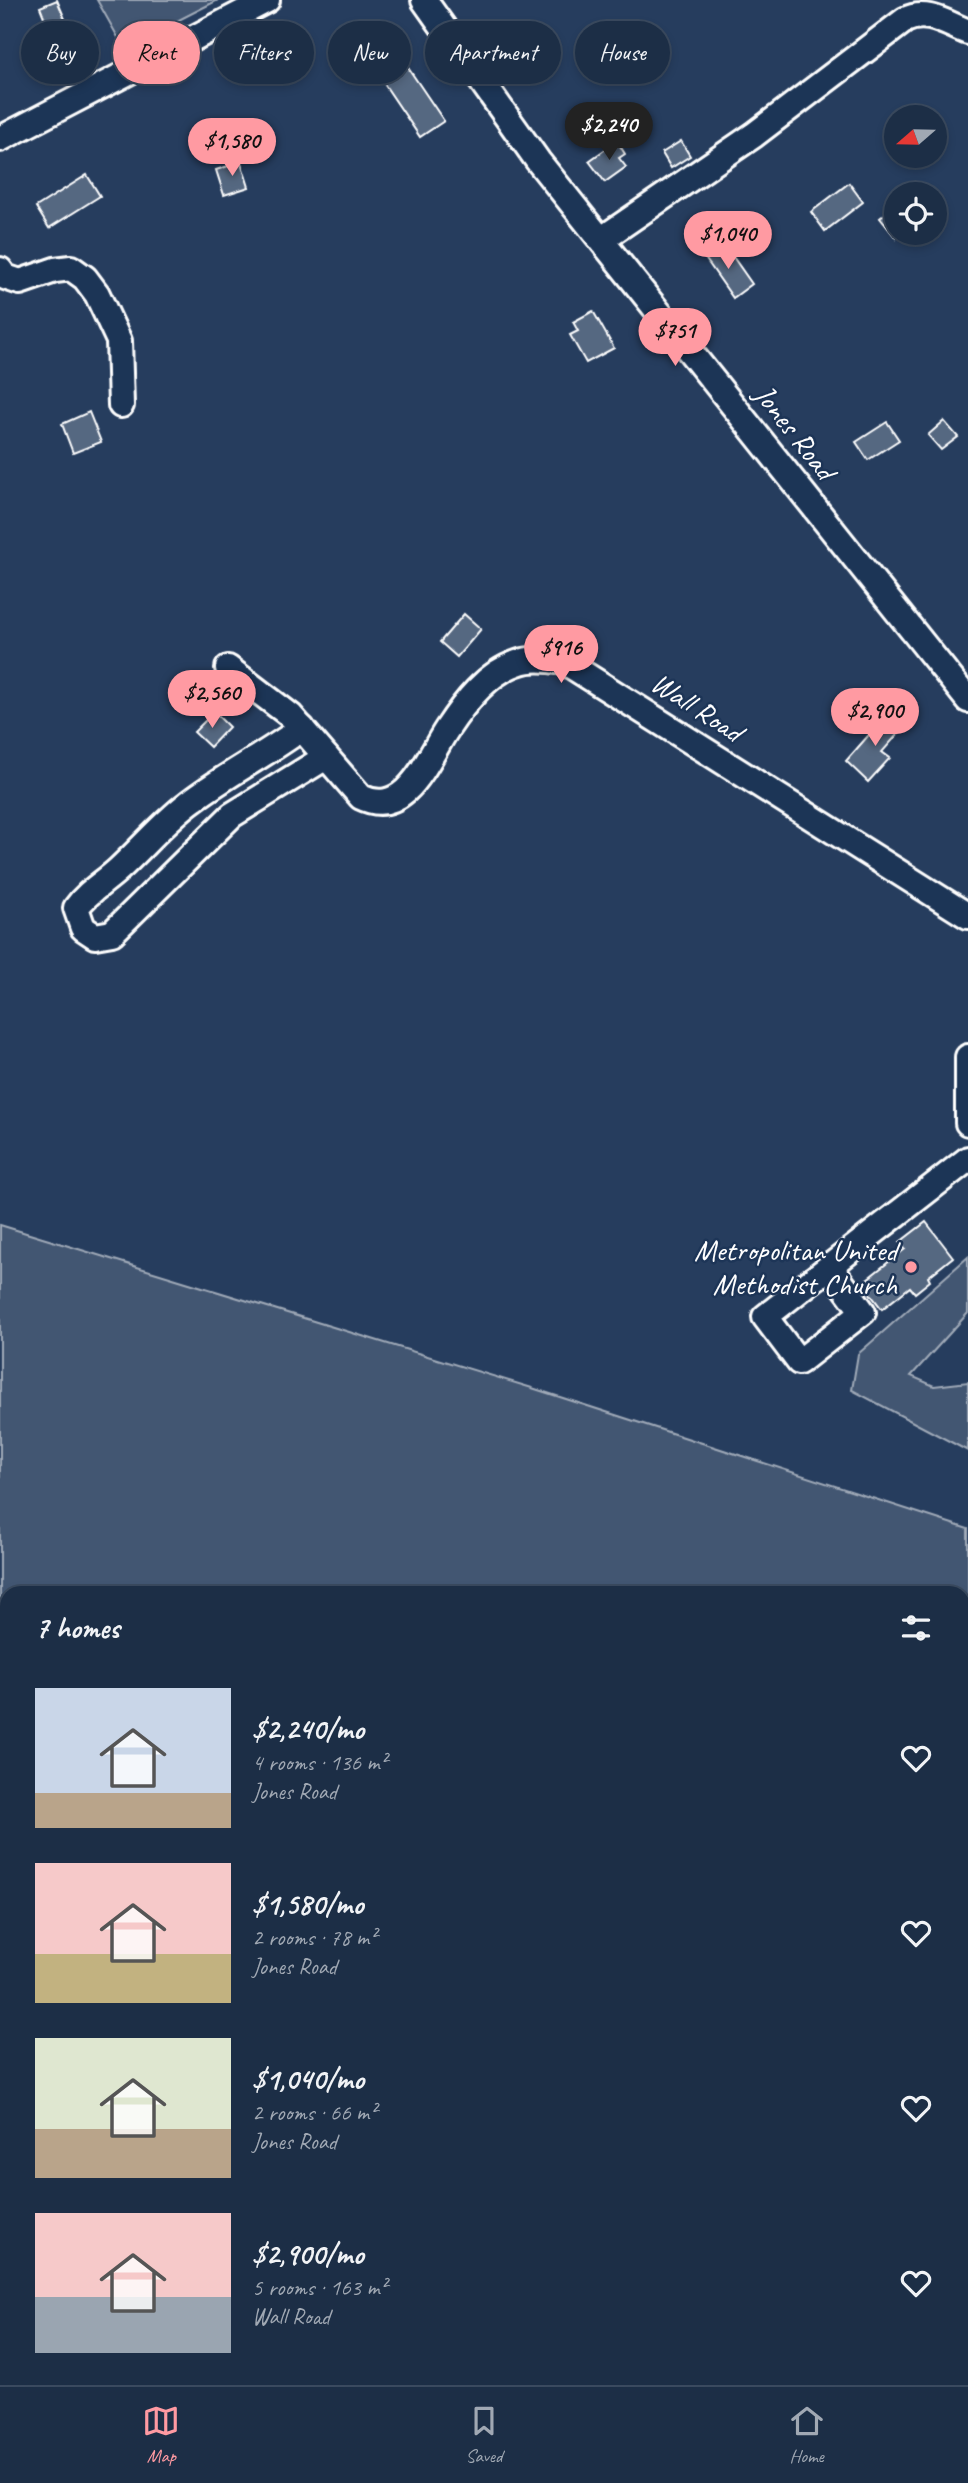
<!DOCTYPE html>
<html lang="en">
<head>
<meta charset="utf-8">
<style>
	body { margin:0; font-family:Caveat,sans-serif; background:#293a51; color:#f1f3f6; height:100vh; display:flex; flex-direction:column; font-size:26px; white-space:nowrap }
	* { box-sizing:border-box; margin:0 }
	p { font-size:23px; color:#a0a8b3 }
	.icon { flex:none; width:38px; height:38px; fill:none; stroke:currentColor; stroke-width:2; stroke-linecap:round; stroke-linejoin:round }
	.map { position:relative; flex:1; overflow:hidden }
	.details { position:absolute; left:0px; top:1586px; width:970px; height:800px; display:flex; flex-direction:column; background:#1c2e46; border-radius:21px 21px 0 0; box-shadow:0 4px 10px #0003,0 0 0 2px #3a4a5f }
	.details>* { flex:none }
	.top-card { position:absolute; left:21px; top:21px; width:928px; height:63px; display:flex; gap:14px }
	.needle { width:46px; rotate:250deg }
	.tools { position:absolute; left:884px; top:105px; display:grid; gap:14px }
	.tools a { display:grid; place-items:center; width:63px; height:63px; border-radius:50%; background:#1c2e46; box-shadow:0 4px 10px #0003,0 0 0 2px #3a4a5f; font-size:35px }
	.price { position:absolute; translate:-50% -60px; padding:0 16px; border-radius:24px; background:#ff9aa2; color:#111; font-size:23px; line-height:46px; filter:drop-shadow(0 2px 4px #0008) }
	.price::after { content:''; position:absolute; left:50%; top:42px; width:21px; height:16px; margin-left:-10px; background:inherit; clip-path:polygon(0 0,100% 0,50% 100%) }
	.price.selected { background:#222; color:#fff }
	ul { padding:0; list-style:none }
	li { display:flex; align-items:center; gap:21px; height:175px; padding:0 35px }
	li span { display:grid; place-items:center; flex:none; width:196px; height:140px; border-radius:0px; color:#555 }
	li>.icon { margin-inline-start:auto }
	span .icon { width:84px; height:84px; fill:#fffc; stroke-width:1 }
	li b { font-size:30px }
	h2 { display:flex; justify-content:space-between; align-items:center; height:84px; padding:0 35px; font-size:30px }
	.tag { padding:0 24px; border-radius:32px; background:#1c2e46; box-shadow:0 4px 10px #0003,0 0 0 2px #3a4a5f; font-size:24px; line-height:63px }
	.tag.selected { background:#ff9aa2; color:#111 }
	.menu { display:flex; justify-content:space-around; align-items:center; height:98px; border-top:2px solid #3a4a5f; background:#1c2e46; font-size:19px; color:#a0a8b3 }
	.menu a { display:grid; justify-items:center; gap:4px }
	.menu .selected { color:#ff9aa2 }
	.map>svg:first-child { display:block }
	.green { fill:#425672; stroke:#a0aab8; stroke-width:2 }
	.lines { fill:none; stroke-linecap:round; stroke-linejoin:round }
	.stream { stroke:#a4aebb; stroke-width:5 }
	.building { fill:#556781; stroke:#fff; stroke-width:2 }
	.minor-casing { stroke:#fff; stroke-width:30 }
	.path { stroke:#fff; stroke-width:3.5; stroke-dasharray:5 5; stroke-linecap:butt }
	.minor { stroke:#1d3557; stroke-width:24 }
	.poi-dot { fill:#ff9aa2; stroke:#1d3557; stroke-width:2.5 }
	.labels { text-anchor:middle; stroke-width:5; stroke-linejoin:round; paint-order:stroke }
	.street-label { font-size:30px; fill:#fff; stroke:#1d3557 }
	.poi-label { font-size:30px; fill:#fff; stroke:#1d3557; text-anchor:end }
</style>
</head>
<body>
<div class="map">
<svg width="968" height="2385" viewBox="0 0 968 2385">
	<rect width="100%" height="100%" fill="#263d5e"/>
	<filter id="ink" filterUnits="userSpaceOnUse"><feTurbulence type="fractalNoise" baseFrequency=".0143" numOctaves="2"/><feDisplacementMap in="SourceGraphic" scale="14" xChannelSelector="R" yChannelSelector="G"/><feConvolveMatrix kernelMatrix="1 2 1 2 8 2 1 2 1" color-interpolation-filters="sRGB"/></filter>
	<g filter="url(#ink)">
		<g class="green">
			<polygon points="97,0 218,0 124,48"/>
			<polygon points="0,1225 532,1388 968,1529 968,2385 69,2385 64,2378 962,2378 962,1592 7,1592 7,2289 0,2279"/>
			<polygon points="968,1257 968,1313 911,1376 934,1386 968,1382 968,1451 852,1390 858,1354"/>
		</g>
		<g class="lines">
			<g class="stream">
				<polyline points="0,1618 7,1624"/>
				<polyline points="962,1927 968,1927"/>
			</g>
		</g>
		<g class="building">
			<polygon points="57,0 65,19 48,27 40,7"/>
			<polygon points="390,41 444,121 420,137 366,57"/>
			<polygon points="617,141 625,154 619,158 626,167 605,182 589,161"/>
			<polygon points="681,141 690,156 671,168 662,153"/>
			<polygon points="241,162 249,187 224,195 216,170"/>
			<polygon points="87,175 100,196 49,228 36,207"/>
			<polygon points="849,183 863,202 825,231 811,212"/>
			<polygon points="896,205 896,238 880,218"/>
			<polygon points="724,244 752,284 733,298 705,258"/>
			<polygon points="593,311 614,348 586,363 570,335 578,331 573,322"/>
			<polygon points="89,412 101,442 73,453 62,424"/>
			<polygon points="944,421 958,437 941,450 928,435"/>
			<polygon points="887,422 899,440 868,460 856,442"/>
			<polygon points="464,614 481,629 457,657 440,642"/>
			<polygon points="214,712 229,727 210,747 194,732"/>
			<polygon points="889,712 905,726 882,752 890,758 868,782 846,761"/>
			<polygon points="926,1222 953,1257 928,1277 930,1281 915,1293 910,1287 882,1309 862,1283 905,1249 900,1242"/>
		</g>
		<g class="lines">
			<g class="minor-casing">
				<g id="minor">
					<polyline points="424,0 538,161 968,700"/>
					<polyline points="0,139 267,0"/>
					<path d="M 602,239 L 754,135 L 905,20 C 927,9 947,24 968,32"/>
					<polyline points="0,270 5,277 20,282 55,270 71,268 85,278 97,294 119,341 121,405"/>
					<path d="M 228,668 L 291,716 L 361,797 C 406,819 427,759 447,729 C 464,703 487,673 517,663 C 532,657 550,660 565,662 L 968,916"/>
					<path d="M 302,728 C 267,754 229,773 194,799 C 167,818 144,846 119,869 C 104,883 88,891 76,908 L 83,928 L 95,936 L 112,933 L 232,815 L 326,757"/>
					<polyline points="968,1057 968,1123"/>
					<polyline points="830,1267 863,1312 799,1362 765,1317 968,1159"/>
				</g>
			</g>
			<g class="path">
				<polyline points="0,1822 7,1838"/>
				<path d="M 7,1882 C 2,1894 1,1904 7,1916"/>
				<polyline points="279,2378 285,2385"/>
				<polyline points="947,2378 947,2385"/>
			</g>
			<use href="#minor" class="minor"/>
		</g>
	</g>
	<circle class="poi-dot" cx="911" cy="1267" r="7"/>
	<g class="labels">
		<g class="street-label">
			<text transform="translate(795 432) rotate(52)" y="10">Jones Road</text>
			<text transform="translate(697 707) rotate(33)" y="10">Wall Road</text>
		</g>
		<g class="poi-label">
			<text x="897" y="1260">Metropolitan United<tspan x="897" dy="34">Methodist Church</tspan></text>
		</g>
	</g>
</svg>
<div class="tools">
<a><svg class="needle" viewBox="-14 -14 28 28"><path d="M0-13l5 13h-10z" fill="#e53935"/><path d="M0 13l5-13h-10z" fill="#a0a8b3"/></svg></a>
<a><svg class="icon" aria-label="locate" viewBox="0 0 24 24"><circle cx="12" cy="12" r="6"/><path d="M12 2v4M12 18v4M2 12h4M18 12h4"/></svg></a>
</div>
<b class="price selected" style="left:609px;top:162px">$2,240</b>
<b class="price" style="left:232px;top:178px">$1,580</b>
<b class="price" style="left:728px;top:271px">$1,040</b>
<b class="price" style="left:675px;top:368px">$751</b>
<b class="price" style="left:561px;top:685px">$916</b>
<b class="price" style="left:212px;top:730px">$2,560</b>
<b class="price" style="left:875px;top:748px">$2,900</b>
<div class="top-card">
<a class="tag">Buy</a>
<a class="tag selected">Rent</a>
<a class="tag">Filters</a>
<a class="tag">New</a>
<a class="tag">Apartment</a>
<a class="tag">House</a>
</div>
<section class="details">
<h2>7 homes<svg class="icon" aria-label="filters" viewBox="0 0 24 24"><path d="M4 7h16M4 17h16"/><circle cx="9" cy="7" r="2"/><circle cx="15" cy="17" r="2"/></svg></h2>
<ul>
<li><span style="background:linear-gradient(#c9d6e8 75%,#b9a48a 0)"><svg class="icon" aria-label="home" viewBox="0 0 24 24"><path d="M3 11l9-7 9 7M6 9v11h12V9"/></svg></span><div><b>$2,240/mo</b><p>4 rooms · 136 m²</p><p>Jones Road</p></div><svg class="icon" aria-label="heart" viewBox="0 0 24 24"><path d="M12 20l-8-8c-3-5 5-10 8-4 3-6 11-1 8 4z"/></svg></li>
<li><span style="background:linear-gradient(#f6c9c9 65%,#c2b280 0)"><svg class="icon" aria-label="home" viewBox="0 0 24 24"><path d="M3 11l9-7 9 7M6 9v11h12V9"/></svg></span><div><b>$1,580/mo</b><p>2 rooms · 78 m²</p><p>Jones Road</p></div><svg class="icon" aria-label="heart" viewBox="0 0 24 24"><path d="M12 20l-8-8c-3-5 5-10 8-4 3-6 11-1 8 4z"/></svg></li>
<li><span style="background:linear-gradient(#dfe7d0 65%,#b9a48a 0)"><svg class="icon" aria-label="home" viewBox="0 0 24 24"><path d="M3 11l9-7 9 7M6 9v11h12V9"/></svg></span><div><b>$1,040/mo</b><p>2 rooms · 66 m²</p><p>Jones Road</p></div><svg class="icon" aria-label="heart" viewBox="0 0 24 24"><path d="M12 20l-8-8c-3-5 5-10 8-4 3-6 11-1 8 4z"/></svg></li>
<li><span style="background:linear-gradient(#f6c9c9 60%,#9aa5b1 0)"><svg class="icon" aria-label="home" viewBox="0 0 24 24"><path d="M3 11l9-7 9 7M6 9v11h12V9"/></svg></span><div><b>$2,900/mo</b><p>5 rooms · 163 m²</p><p>Wall Road</p></div><svg class="icon" aria-label="heart" viewBox="0 0 24 24"><path d="M12 20l-8-8c-3-5 5-10 8-4 3-6 11-1 8 4z"/></svg></li>
</ul>
</section>
</div>
<nav class="menu">
<a class="selected"><svg class="icon" aria-label="map" viewBox="0 0 24 24"><path d="M3 6l6-2 6 2 6-2v14l-6 2-6-2-6 2zM9 4v14M15 6v14"/></svg>Map</a>
<a><svg class="icon" aria-label="saved" viewBox="0 0 24 24"><path d="M7 4h10v16l-5-4-5 4z"/></svg>Saved</a>
<a><svg class="icon" aria-label="home" viewBox="0 0 24 24"><path d="M3 11l9-7 9 7M6 9v11h12V9"/></svg>Home</a>
</nav>
</body>
</html>
